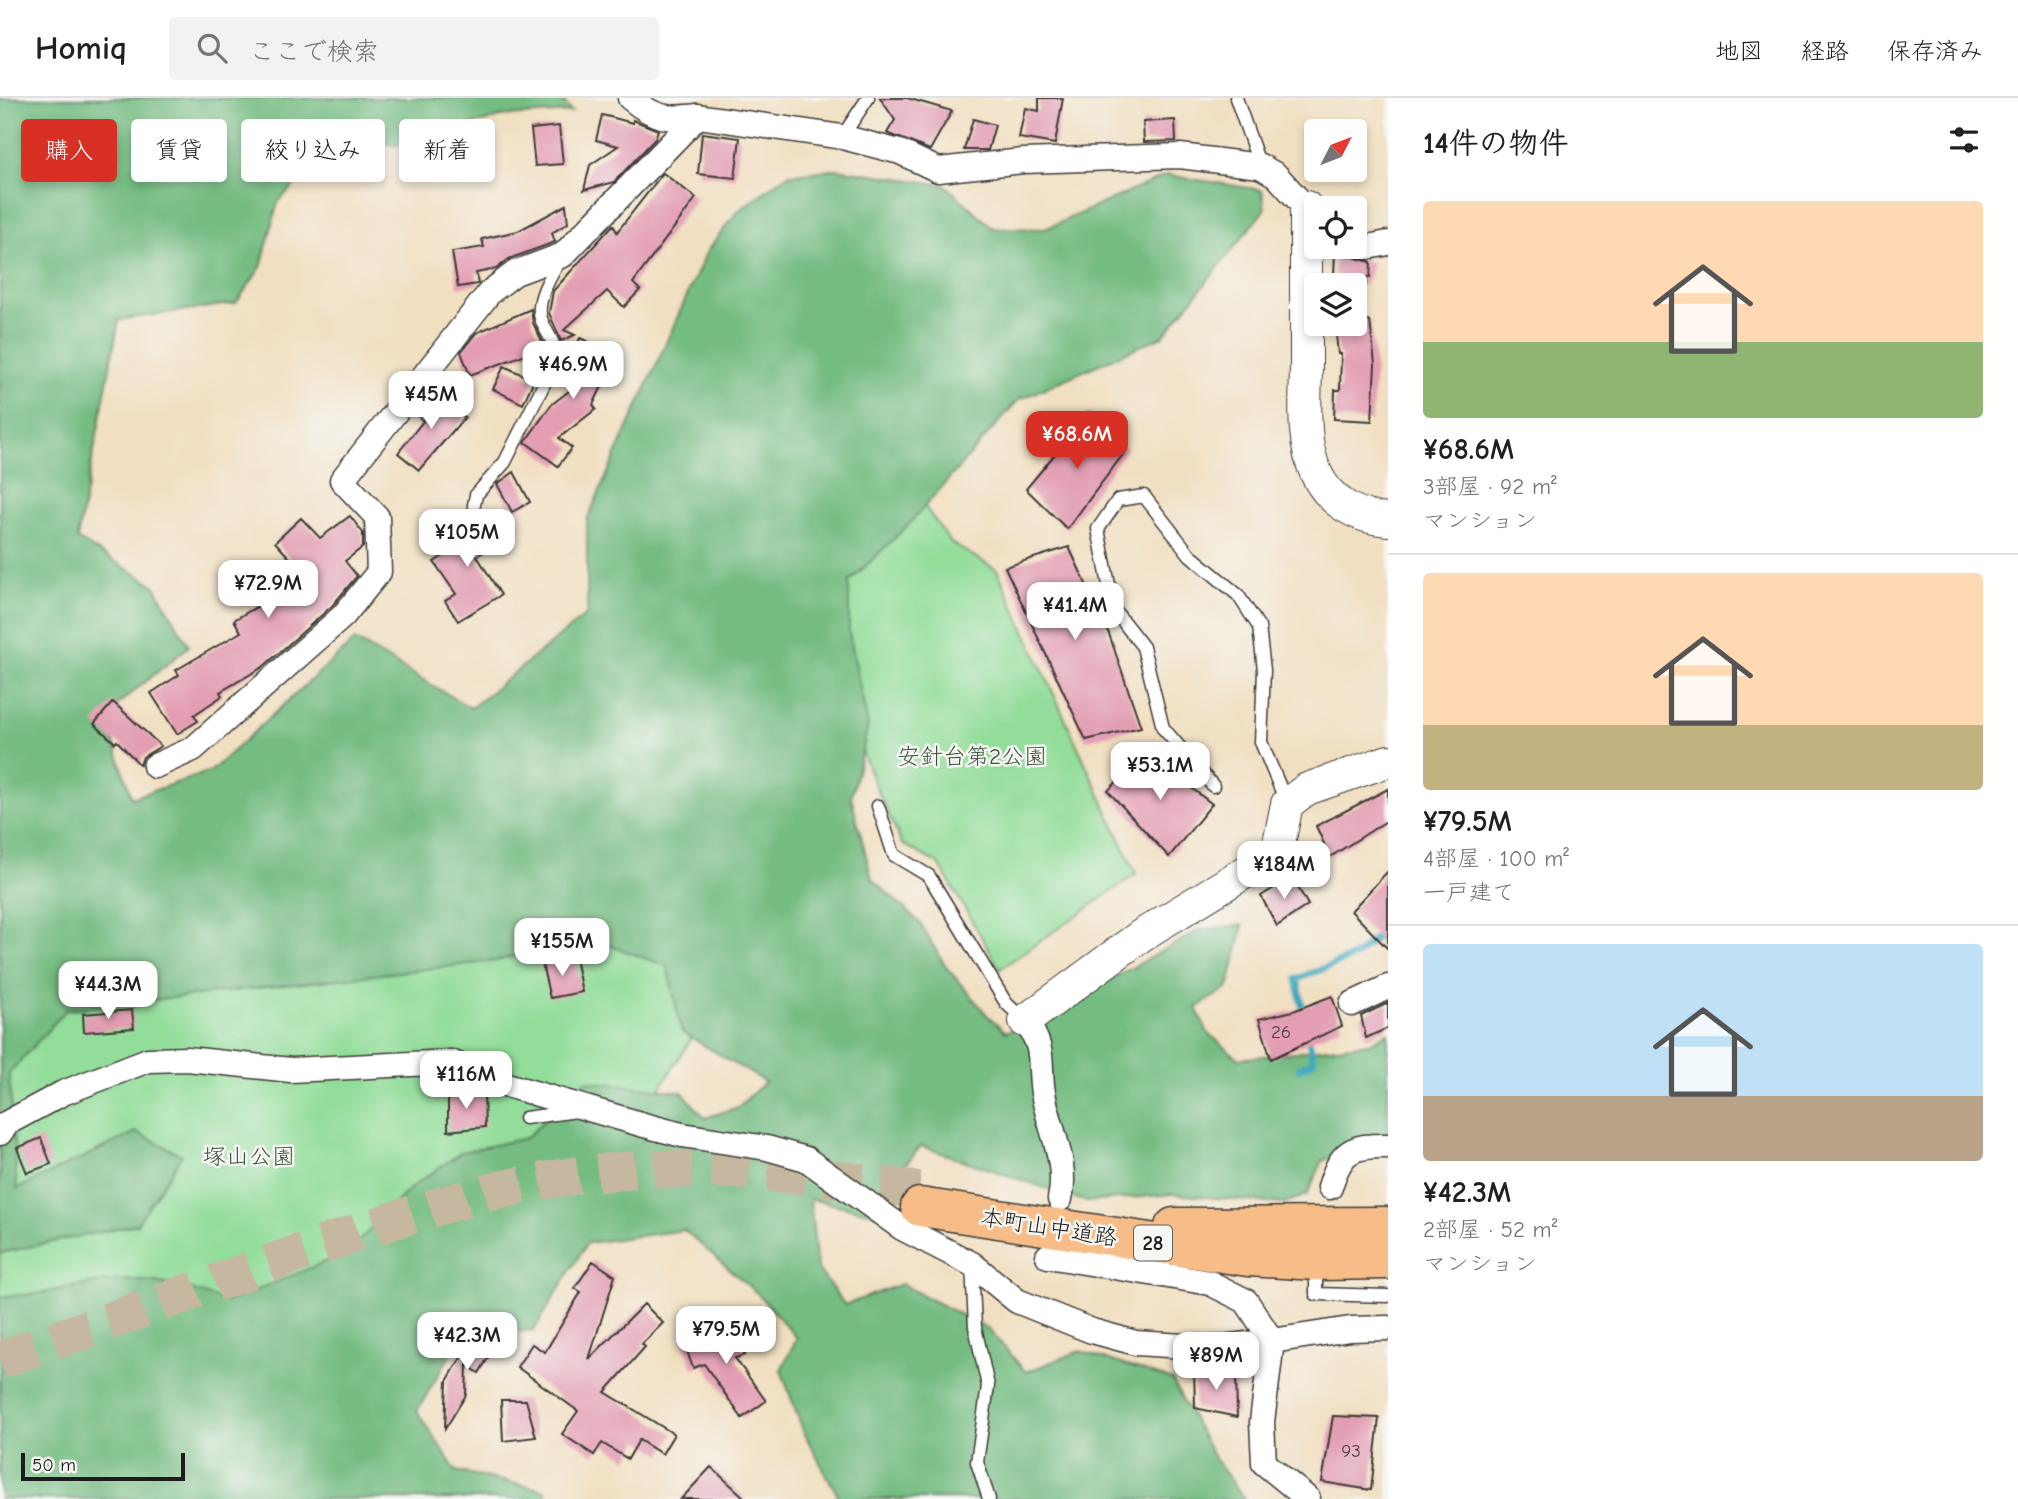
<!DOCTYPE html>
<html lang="ja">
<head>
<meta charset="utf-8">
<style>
	body { margin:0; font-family:"Comic Neue","Klee One",sans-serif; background:#f2f2f2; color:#202124; height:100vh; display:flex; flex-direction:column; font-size:26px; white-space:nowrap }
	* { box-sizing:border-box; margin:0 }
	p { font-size:23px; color:#757577 }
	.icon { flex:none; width:38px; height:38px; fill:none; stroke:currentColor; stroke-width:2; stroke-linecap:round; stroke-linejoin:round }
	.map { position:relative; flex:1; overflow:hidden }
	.details { display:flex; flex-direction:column; background:#fff; width:630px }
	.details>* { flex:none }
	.top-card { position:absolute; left:21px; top:21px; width:665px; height:63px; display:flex; gap:14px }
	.needle { width:46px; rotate:48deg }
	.tools { position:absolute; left:1304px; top:21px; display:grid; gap:14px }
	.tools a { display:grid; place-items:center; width:63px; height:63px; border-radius:7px; background:#fff; box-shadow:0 4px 10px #0003; font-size:35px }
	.scale { position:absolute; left:21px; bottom:18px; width:164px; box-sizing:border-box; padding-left:7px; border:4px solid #1c1c1c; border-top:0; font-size:19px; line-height:24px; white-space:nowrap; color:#1c1c1c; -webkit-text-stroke:5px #f6f6f2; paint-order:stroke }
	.price { position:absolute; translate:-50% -60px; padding:0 16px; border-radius:14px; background:#fff; color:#222; font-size:23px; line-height:46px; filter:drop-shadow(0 2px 4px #0008) }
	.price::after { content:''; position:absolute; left:50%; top:42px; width:21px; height:16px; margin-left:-10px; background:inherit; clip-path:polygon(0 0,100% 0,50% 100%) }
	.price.selected { background:#d93025; color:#fff }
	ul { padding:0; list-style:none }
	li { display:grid; align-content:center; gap:14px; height:371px; padding:0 35px }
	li+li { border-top:2px solid #e0e0e0 }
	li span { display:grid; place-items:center; height:217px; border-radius:7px; color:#555 }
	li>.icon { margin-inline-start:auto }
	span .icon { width:126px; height:126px; fill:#fffc; stroke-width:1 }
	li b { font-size:30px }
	h2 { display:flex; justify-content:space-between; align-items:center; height:84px; padding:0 35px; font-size:30px }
	.pill { padding:0 24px; border-radius:7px; background:#fff; box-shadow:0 4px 10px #0003; font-size:24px; line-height:63px }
	.pill.selected { background:#d93025; color:#fff }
	header { display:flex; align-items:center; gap:42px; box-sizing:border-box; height:98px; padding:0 35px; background:#fff; border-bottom:2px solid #e0e0e0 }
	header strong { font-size:33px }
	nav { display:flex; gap:38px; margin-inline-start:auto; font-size:24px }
	.search { width:490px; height:63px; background:#f2f2f2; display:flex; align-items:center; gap:18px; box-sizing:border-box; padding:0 24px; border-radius:7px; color:#757577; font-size:26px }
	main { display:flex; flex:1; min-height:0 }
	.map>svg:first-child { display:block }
	.green { fill:#92dd9a; stroke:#577c5b; stroke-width:2 }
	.forest { fill:#75bc82; stroke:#486c4f; stroke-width:2 }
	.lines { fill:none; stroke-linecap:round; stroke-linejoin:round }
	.stream { stroke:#3ea8be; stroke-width:7 }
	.building { fill:#e39eb3 }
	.motorway-tunnel { stroke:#c6b8a0; stroke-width:38; stroke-dasharray:38 19; stroke-linecap:butt }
	.service-casing { stroke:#3c3935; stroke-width:15 }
	.minor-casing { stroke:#3c3935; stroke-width:27 }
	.tertiary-casing { stroke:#3c3935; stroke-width:34 }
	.motorway-casing { stroke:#3c3935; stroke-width:41 }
	.service { stroke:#fff; stroke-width:12 }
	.minor { stroke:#fff; stroke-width:24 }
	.tertiary { stroke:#fff; stroke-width:32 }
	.motorway { stroke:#f7bd88; stroke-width:38 }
	.labels { text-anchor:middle; stroke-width:5; stroke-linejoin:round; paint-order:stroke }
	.number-label { font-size:19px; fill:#4e3c42 }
	.shield { fill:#f6f6f2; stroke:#5d5d5c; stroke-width:2 }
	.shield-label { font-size:21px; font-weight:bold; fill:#1c1c1c }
	.park-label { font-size:23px; fill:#3f5642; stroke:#f6f6f2 }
	.street-label { font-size:23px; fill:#1c1c1c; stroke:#f6f6f2 }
</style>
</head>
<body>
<header>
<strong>Homiq</strong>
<div class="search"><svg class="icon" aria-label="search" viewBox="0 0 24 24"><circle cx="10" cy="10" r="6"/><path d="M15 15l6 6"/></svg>ここで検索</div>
<nav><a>地図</a><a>経路</a><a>保存済み</a></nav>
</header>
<main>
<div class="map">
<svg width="1388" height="1401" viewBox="0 0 1388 1401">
	<rect width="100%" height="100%" fill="#f6f6f2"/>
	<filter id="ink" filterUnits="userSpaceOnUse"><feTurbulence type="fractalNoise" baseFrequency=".0143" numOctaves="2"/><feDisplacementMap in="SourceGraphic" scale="14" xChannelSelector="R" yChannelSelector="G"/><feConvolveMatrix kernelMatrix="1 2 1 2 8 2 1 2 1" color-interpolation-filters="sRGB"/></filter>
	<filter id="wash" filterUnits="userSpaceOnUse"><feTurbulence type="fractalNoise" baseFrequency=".00686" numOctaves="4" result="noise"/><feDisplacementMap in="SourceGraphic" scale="28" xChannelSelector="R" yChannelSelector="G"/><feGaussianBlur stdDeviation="1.57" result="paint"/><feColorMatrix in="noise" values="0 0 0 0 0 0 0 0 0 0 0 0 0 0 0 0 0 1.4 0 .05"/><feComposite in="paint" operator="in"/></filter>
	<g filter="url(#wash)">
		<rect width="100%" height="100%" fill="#f1dfc1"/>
		<g class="green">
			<polygon points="909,387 951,445 997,472 1136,776 1000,871 939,766 902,746 873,682 810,513"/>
			<polygon points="0,449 71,725 427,784 672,855 698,930 650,1006 0,1401"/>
		</g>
		<path class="forest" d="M 0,0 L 560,0 L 572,14 L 504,18 L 395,47 L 340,39 L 278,104 L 261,169 L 236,205 L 119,222 L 77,441 L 154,487 L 189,548 L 105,617 L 132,700 L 211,673 L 355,542 L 471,610 L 587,516 L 587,422 L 707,153 L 738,113 L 787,77 L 837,71 L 945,87 L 993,130 L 1045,131 L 1167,77 L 1262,92 L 1265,111 L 1163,238 L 1018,302 L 910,425 L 849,484 L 849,534 L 868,628 L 851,699 L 872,781 L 919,824 L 946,869 L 988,918 L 1006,934 L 1070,904 L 1200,832 L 1243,827 L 1229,889 L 1196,910 L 1208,935 L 1239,961 L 1369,945 L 1388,935 L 1388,1047 L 1323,1062 L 1307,1097 L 1282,1106 L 1173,1096 L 1087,1104 L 921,1048 L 895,1079 L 895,1120 L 810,1101 L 817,1170 L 845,1207 L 901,1186 L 988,1231 L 1026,1274 L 1080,1253 L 1172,1282 L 1214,1360 L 1245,1401 L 840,1401 L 804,1335 L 781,1272 L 797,1240 L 758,1196 L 684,1132 L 587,1145 L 534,1232 L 461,1238 L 417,1313 L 456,1373 L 545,1392 L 547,1401 L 0,1401 L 0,1198 C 42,1200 82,1183 123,1182 C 163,1182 191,1191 227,1204 L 347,1155 L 413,1088 L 462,1054 L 526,1040 L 586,983 L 682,994 L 705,1020 L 738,1009 L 765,984 L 682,934 L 667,868 L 586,839 L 496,863 L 66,912 L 9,975 L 17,1091 L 136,1034 L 182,1057 L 137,1126 L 0,1155 Z"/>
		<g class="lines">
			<g class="stream">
				<polyline points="1304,917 1297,881 1355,858 1388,829"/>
				<polyline points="1299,971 1313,963 1308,936"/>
			</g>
		</g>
		<g id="blocks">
			<g class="building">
				<polygon points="880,0 907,0 952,13 930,52 887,35 895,22"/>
				<polygon points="1039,0 1063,0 1055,46 1019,40 1025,10 1039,13"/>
				<polygon points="602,17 633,25 633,22 658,32 655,41 614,84 584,92 590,67 618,48 596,42"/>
				<polygon points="973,21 995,27 988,52 964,52"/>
				<polygon points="1175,22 1176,43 1144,44 1143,24"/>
				<polygon points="559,28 563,66 535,68 531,31"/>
				<polygon points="702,35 740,40 735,80 698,76"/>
				<polygon points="663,75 696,100 633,185 640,192 624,209 607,193 564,232 575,237 561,243 549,215 553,193 613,127 617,134"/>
				<polygon points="566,107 568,125 552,135 555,144 509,161 496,171 476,175 478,186 458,189 452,154 484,149 482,141 518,133"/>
				<polygon points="1335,154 1371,164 1370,179 1367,179 1366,187 1337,187 1338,177 1334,177"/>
				<polygon points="531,211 533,225 545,249 470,277 461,254 476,235"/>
				<polygon points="1370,223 1375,266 1372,323 1334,321 1335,292 1340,292 1341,256 1338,256 1335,227"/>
				<polygon points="580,240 615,256 618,255 593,307 596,311 559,340 572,350 558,368 525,344 551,307 582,283 564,274"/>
				<polygon points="504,268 534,282 523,306 493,291"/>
				<polygon points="437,294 465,319 419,372 398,355 423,323 417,317"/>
				<polygon points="1089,315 1127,351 1067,431 1026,391"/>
				<polygon points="514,374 530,404 512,414 497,386"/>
				<polygon points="469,414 491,449 477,458 501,497 458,523 445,503 456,496 434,464 457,449 445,430"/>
				<polygon points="350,418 363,435 363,449 345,463 357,478 332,508 263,569 220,594 222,598 194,617 198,623 177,636 151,595 179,577 176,572 241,534 234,522 270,501 263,493 296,467 275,444 301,420 320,440"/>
				<polygon points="1069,449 1109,536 1141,629 1086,642 1005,469"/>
				<polygon points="113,604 161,648 143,659 140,667 117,643 115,645 94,626"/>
				<polygon points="1145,654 1212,706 1169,759 1108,693"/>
				<polygon points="1388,691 1388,722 1330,759 1316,728"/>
				<polygon points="1388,773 1388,851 1351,813"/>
				<polygon points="1292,779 1308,807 1277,828 1261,798"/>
				<polygon points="575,860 582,894 550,900 542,866"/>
				<polygon points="1332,898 1342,928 1271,961 1259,921 1293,913"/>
				<polygon points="1388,905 1388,930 1366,940 1361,918"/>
				<polygon points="132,912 134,930 84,934 83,916"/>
				<polygon points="448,994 484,994 485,1029 448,1033"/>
				<polygon points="41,1040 51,1066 27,1075 17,1050"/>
				<polygon points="593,1163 615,1178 589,1261 644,1206 663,1225 642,1246 645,1249 605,1294 674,1336 662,1356 639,1342 628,1361 602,1345 594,1357 562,1336 578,1313 517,1269 532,1246 545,1254 581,1194 575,1190"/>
				<polygon points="735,1225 745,1257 735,1260 766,1303 742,1320 704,1266 693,1270 683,1242"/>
				<polygon points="477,1233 497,1245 479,1275 467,1267 466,1297 445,1331 447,1283"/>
				<polygon points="1194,1271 1236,1274 1237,1319 1195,1310"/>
				<polygon points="501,1302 526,1302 536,1339 503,1343"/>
				<polygon points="1333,1318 1379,1320 1371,1392 1322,1384"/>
				<polygon points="711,1369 746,1401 681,1401"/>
			</g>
		</g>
	</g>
	<g filter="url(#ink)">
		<use href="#blocks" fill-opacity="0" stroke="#3c3935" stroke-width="2"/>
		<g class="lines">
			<path class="motorway-tunnel" d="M 0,1262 C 95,1228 190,1194 285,1160 C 384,1125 485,1088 590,1076 C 702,1063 812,1077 923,1093"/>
			<g class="service-casing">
				<g id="service">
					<polyline points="1236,0 1260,68"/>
					<polyline points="842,39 868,0"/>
					<path d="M 474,407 L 476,397 L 505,364 L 556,262 C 556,240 542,232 540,216 C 538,197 552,176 561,160"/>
					<polyline points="1213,688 1163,630 1143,549 1114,512 1098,431 1118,402 1144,398 1190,457 1238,497 1259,529 1264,572 1261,644 1287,706"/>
					<polyline points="878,708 894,757 929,778 1006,905 1025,923"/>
					<polyline points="525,1020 577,1013"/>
					<polyline points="972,1166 975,1229 988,1288 977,1364 989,1401"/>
					<polyline points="1316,1167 1316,1196 1388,1198"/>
				</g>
			</g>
			<g class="minor-casing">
				<g id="minor">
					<path d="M 630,0 C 654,20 667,22 698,18 L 842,39 L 900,54 L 938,72 L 1023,63 L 1180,58 L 1260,68 L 1276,77 L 1316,121"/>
					<polyline points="1354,145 1368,149 1388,145"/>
					<polyline points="155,668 193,651 343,518 379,474 377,419 342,382 490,194 515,175 563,157 698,18"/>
					<polyline points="1352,906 1388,889"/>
					<path d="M 1025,923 C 1048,953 1037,968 1044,1000 C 1051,1035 1068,1065 1060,1101"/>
					<polyline points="0,1035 7,1025 63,995 148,962 187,961 291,972 451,964 510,988 644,1027 682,1037 767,1050 806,1061 902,1130 972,1166 1017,1203 1092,1233 1136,1245 1215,1250 1272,1243 1262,1324 1264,1365 1308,1401"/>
					<path d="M 1330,1089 C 1341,1053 1351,1047 1388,1048"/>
					<polyline points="1048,1158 1210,1185 1246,1203 1272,1243 1350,1231 1388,1230"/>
				</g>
			</g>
			<g class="tertiary-casing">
				<g id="tertiary">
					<path d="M 1306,109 C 1306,161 1306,213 1306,264 C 1306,300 1301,342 1316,375 C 1329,404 1358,420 1388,422"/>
					<polyline points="1025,923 1142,837 1272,758 1279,745 1287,706 1307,691 1388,663"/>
				</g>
			</g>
			<g class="motorway-casing">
				<g id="motorway">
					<polyline points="920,1109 1248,1159 1316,1163 1388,1162"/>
					<polyline points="1174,1129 1388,1128"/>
				</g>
			</g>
			<use href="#service" class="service"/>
			<use href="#minor" class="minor"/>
			<use href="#tertiary" class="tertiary"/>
			<use href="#motorway" class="motorway"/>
		</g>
	</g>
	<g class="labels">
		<g class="number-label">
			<text x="1281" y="940">26</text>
			<text x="1351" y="1359">93</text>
		</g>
		<rect class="shield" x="1134" y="1127.5" width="38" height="35" rx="5"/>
		<g class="shield-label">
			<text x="1153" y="1152">28</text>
		</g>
		<g class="park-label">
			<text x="972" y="666">安針台第2公園</text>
			<text x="249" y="1066">塚山公園</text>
		</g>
		<g class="street-label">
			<text transform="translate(1049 1129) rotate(9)" y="8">本町山中道路</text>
		</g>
	</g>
</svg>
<div class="tools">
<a><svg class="needle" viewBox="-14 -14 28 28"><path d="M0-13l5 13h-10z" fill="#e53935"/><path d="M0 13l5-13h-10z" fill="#757577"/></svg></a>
<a><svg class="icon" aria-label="locate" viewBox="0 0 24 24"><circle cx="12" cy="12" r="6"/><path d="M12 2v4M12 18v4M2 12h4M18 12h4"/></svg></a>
<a><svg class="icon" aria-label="layers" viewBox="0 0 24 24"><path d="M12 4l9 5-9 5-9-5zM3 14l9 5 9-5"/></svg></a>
</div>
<div class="scale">50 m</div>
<b class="price" style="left:573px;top:303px">¥46.9M</b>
<b class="price" style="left:431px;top:333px">¥45M</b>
<b class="price selected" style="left:1077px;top:373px">¥68.6M</b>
<b class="price" style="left:467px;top:471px">¥105M</b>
<b class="price" style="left:268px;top:522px">¥72.9M</b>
<b class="price" style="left:1075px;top:544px">¥41.4M</b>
<b class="price" style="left:1160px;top:704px">¥53.1M</b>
<b class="price" style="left:1284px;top:803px">¥184M</b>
<b class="price" style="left:562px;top:880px">¥155M</b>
<b class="price" style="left:108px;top:923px">¥44.3M</b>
<b class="price" style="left:466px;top:1013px">¥116M</b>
<b class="price" style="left:726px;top:1268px">¥79.5M</b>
<b class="price" style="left:467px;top:1274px">¥42.3M</b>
<b class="price" style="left:1216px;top:1294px">¥89M</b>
<div class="top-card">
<a class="pill selected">購入</a>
<a class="pill">賃貸</a>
<a class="pill">絞り込み</a>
<a class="pill">新着</a>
</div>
</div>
<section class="details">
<h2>14件の物件<svg class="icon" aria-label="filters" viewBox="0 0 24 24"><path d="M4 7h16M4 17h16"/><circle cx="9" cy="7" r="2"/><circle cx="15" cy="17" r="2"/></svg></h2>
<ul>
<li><span style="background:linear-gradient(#ffd9b3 65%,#8fb573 0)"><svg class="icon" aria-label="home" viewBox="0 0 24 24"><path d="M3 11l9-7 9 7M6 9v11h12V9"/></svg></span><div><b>¥68.6M</b><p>3部屋 · 92 m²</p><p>マンション</p></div></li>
<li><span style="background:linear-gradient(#ffd9b3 70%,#c2b280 0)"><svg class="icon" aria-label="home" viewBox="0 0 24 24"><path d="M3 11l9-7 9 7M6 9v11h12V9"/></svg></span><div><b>¥79.5M</b><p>4部屋 · 100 m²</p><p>一戸建て</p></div></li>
<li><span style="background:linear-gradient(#bfe0f5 70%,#b9a48a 0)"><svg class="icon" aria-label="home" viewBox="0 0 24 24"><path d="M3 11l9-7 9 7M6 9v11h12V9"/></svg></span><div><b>¥42.3M</b><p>2部屋 · 52 m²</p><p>マンション</p></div></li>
</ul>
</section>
</main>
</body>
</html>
